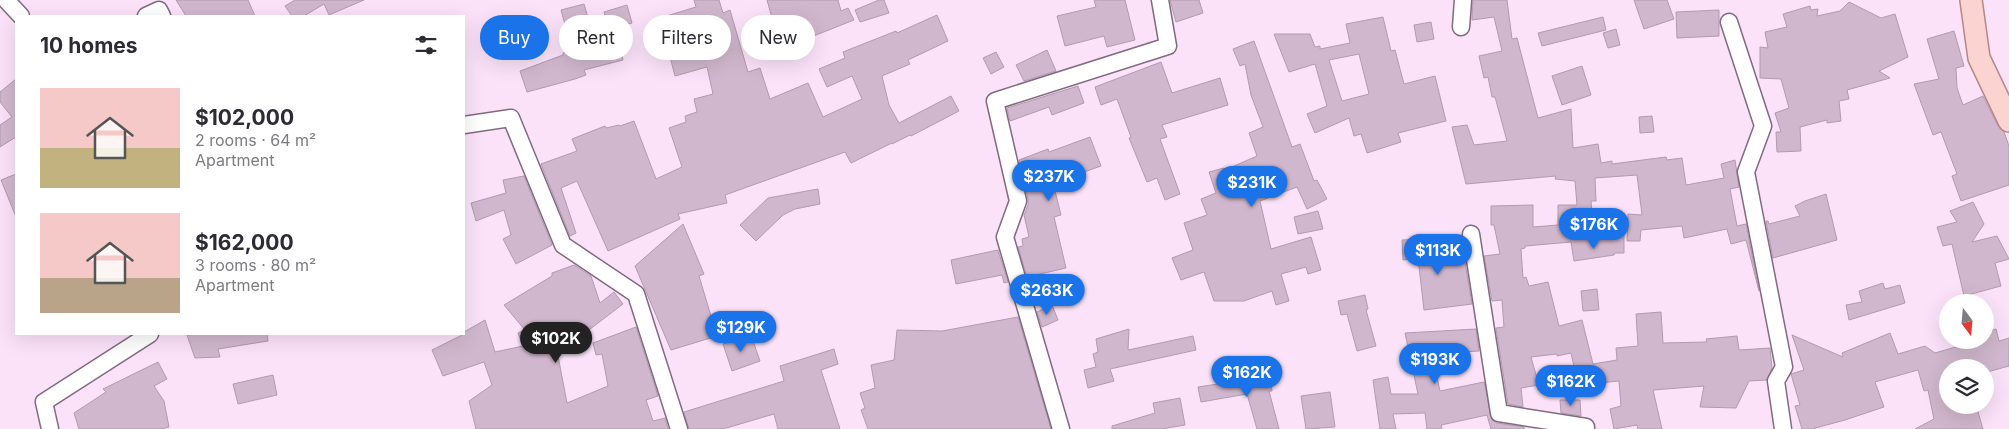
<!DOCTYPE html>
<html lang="en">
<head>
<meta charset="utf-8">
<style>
	body { margin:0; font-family:Inter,sans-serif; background:#f7f7f7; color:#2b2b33; height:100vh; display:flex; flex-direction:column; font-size:19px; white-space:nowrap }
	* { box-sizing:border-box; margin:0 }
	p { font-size:16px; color:#7c7c81 }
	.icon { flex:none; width:28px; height:28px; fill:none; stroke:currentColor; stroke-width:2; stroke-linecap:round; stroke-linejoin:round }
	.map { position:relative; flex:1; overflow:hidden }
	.sheet { position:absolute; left:15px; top:15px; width:450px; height:320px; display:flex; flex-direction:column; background:#fff; border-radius:0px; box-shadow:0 5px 20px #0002 }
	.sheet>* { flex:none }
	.top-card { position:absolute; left:480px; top:15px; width:475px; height:45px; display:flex; gap:10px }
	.needle { width:32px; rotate:164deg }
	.buttons { position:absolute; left:1939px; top:294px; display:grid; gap:10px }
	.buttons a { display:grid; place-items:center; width:55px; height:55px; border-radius:50%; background:#fff; box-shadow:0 5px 20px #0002; font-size:25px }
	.price { position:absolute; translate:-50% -42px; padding:0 11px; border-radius:18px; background:#1a73e8; color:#fff; font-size:16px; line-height:32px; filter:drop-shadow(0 1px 2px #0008) }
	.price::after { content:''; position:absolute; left:50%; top:30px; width:15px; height:11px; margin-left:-8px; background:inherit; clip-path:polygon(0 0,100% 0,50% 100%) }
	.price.active { background:#222; color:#fff }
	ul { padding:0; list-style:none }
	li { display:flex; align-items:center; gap:15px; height:125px; padding:0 25px }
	li span { display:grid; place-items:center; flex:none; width:140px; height:100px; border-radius:0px; color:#555 }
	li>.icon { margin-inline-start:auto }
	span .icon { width:60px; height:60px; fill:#fffc; stroke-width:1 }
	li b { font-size:21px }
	h2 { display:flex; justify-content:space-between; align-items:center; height:60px; padding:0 25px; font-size:21px }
	.chip { padding:0 18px; border-radius:22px; background:#fff; box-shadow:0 5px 20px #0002; font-size:18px; line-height:45px }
	.chip.active { background:#1a73e8; color:#fff }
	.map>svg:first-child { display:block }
	.building { fill:#d0b7cd; stroke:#b29aaf; fill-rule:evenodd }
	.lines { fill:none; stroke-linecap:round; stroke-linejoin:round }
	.minor-casing { stroke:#816b80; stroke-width:19 }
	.major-casing { stroke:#b68787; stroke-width:24 }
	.minor { stroke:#fff; stroke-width:16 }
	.major { stroke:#fbd3d0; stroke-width:21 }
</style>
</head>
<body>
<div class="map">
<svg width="2009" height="429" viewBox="0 0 2009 429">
	<rect width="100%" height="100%" fill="#fbe2f9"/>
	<g class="building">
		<polygon points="176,0 248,0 255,16 186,16"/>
		<polygon points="295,0 364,0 329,15 324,4 304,16 292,16 285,6"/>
		<polygon points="694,0 719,0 723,13 730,10 748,72 760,68 770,99 808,83 823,117 862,99 852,76 827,87 819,69 845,58 843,52 896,31 897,33 937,15 948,41 908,60 910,64 882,76 889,105 899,123 951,96 959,111 911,136 910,135 892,144 892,143 851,163 845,152 725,195 727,203 678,214 680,219 608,251 577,181 561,188 576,233 570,236 541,164 577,151 572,139 605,126 606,128 619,125 620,126 634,121 656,179 682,167 669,128 686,122 685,116 697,112 694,99 713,94 707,67 675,76 660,18 696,7"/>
		<polygon points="767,0 838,0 841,11 848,8 854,20 811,37 806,23 787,29 782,15 772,18"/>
		<polygon points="879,0 884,0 889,13 860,22 855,10"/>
		<polygon points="1094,0 1125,0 1135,40 1107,47 1104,36 1065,46 1057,16 1096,7"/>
		<polygon points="1170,0 1199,0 1203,13 1176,22"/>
		<polygon points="1473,0 1507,0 1512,39 1517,38 1538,118 1571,109 1573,148 1598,144 1601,163 1612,161 1612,164 1666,157 1667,160 1682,158 1686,185 1724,178 1721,164 1735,160 1739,187 1730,189 1737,226 1746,224 1759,291 1746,240 1731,244 1727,229 1684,238 1682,226 1641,230 1640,241 1627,241 1628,214 1642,215 1637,175 1595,178 1596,201 1591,201 1593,228 1624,231 1624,253 1615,253 1614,255 1574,261 1571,242 1525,246 1525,248 1521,249 1523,278 1526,277 1529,286 1548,282 1559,326 1582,320 1593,364 1617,360 1616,348 1638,346 1636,314 1661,312 1663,343 1707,342 1706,339 1737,336 1739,350 1770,348 1772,368 1767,380 1749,381 1736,408 1700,407 1704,386 1653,390 1662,429 1638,429 1637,425 1614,429 1610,409 1621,406 1619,381 1578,385 1571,353 1557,356 1557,354 1531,357 1539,385 1521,388 1523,407 1508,404 1496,328 1504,327 1502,300 1492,301 1484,256 1500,254 1494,225 1491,225 1491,206 1533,205 1533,227 1558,225 1558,205 1577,205 1575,181 1555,179 1556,176 1466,184 1452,127 1467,125 1474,145 1507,141 1495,97 1492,97 1488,77 1484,78 1479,56 1502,51 1494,17 1472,20"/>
		<polygon points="1634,0 1667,0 1674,19 1644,29"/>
		<polygon points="1849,2 1881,18 1895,14 1908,57 1879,71 1890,78 1847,90 1849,99 1839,101 1841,121 1827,123 1827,120 1800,127 1801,151 1777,152 1776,132 1781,132 1775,113 1789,108 1781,79 1760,78 1760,47 1768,48 1765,32 1787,27 1783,14 1810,6 1811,10 1818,9 1817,16 1840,11"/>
		<polygon points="584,4 589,21 566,28 561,10"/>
		<polygon points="627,5 632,23 609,29 604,12"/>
		<polygon points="1719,10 1719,36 1677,38 1676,12"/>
		<path d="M 1383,17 L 1391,51 L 1395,50 L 1404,84 L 1435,76 L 1446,121 L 1398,133 L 1401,142 L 1367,153 L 1361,134 L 1354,136 L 1349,118 L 1315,133 L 1307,114 L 1327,106 L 1315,64 L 1289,72 L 1274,34 L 1310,34 L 1315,47 L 1320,46 L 1320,49 L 1350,43 L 1346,24 ZM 1359,54 L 1369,94 L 1342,101 L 1329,60 Z"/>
		<polygon points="1603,17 1606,30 1542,46 1538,33"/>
		<polygon points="1431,22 1434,39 1417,42 1414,25"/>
		<polygon points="1616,29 1620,45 1608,48 1603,33"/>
		<polygon points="1954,31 1964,66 1956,68 1957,88 1963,105 1983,96 1998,126 2004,132 2009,146 2009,185 1961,201 1952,176 1957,174 1941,132 1933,135 1914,84 1939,79 1927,39"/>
		<polygon points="1254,41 1292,147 1300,144 1314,181 1317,180 1327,199 1307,209 1297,187 1260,201 1271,249 1311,237 1321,270 1308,274 1306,267 1281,274 1289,301 1276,305 1272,291 1244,301 1214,301 1204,272 1181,280 1172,258 1193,250 1184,223 1207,215 1201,199 1216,193 1209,172 1224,168 1225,170 1257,156 1249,133 1263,127 1251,95 1245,64 1240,66 1233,49"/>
		<polygon points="618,42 623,60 584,70 586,75 575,79 527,92 520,71 563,55 563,53 580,48 581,52"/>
		<polygon points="1047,50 1056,71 1024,81 1016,65"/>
		<polygon points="996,52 1004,67 991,74 983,58"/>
		<polygon points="1161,62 1172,93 1220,78 1228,105 1162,125 1167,137 1160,139 1180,194 1165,200 1157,178 1147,182 1129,138 1131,137 1117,99 1101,105 1095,87"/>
		<polygon points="1582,66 1591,95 1562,105 1552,76"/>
		<polygon points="16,79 16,137 0,147 0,125 12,117 0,102 0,92"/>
		<polygon points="1078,86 1084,103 1052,115 1049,107 1010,121 1007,108"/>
		<polygon points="1652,116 1654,132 1640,133 1639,117"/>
		<polygon points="1090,137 1101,166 1053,183 1061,215 1054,217 1066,268 1027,277 1018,247 1023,246 1022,239 1029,237 1024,215 1028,205 1028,199 1019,160 1048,149 1049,152"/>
		<polygon points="16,174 16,217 1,180"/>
		<polygon points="524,176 552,245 516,264 503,239 511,235 504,210 476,221 471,203 506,193 503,180"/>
		<polygon points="818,189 820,204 795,209 783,215 756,241 740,225 768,198"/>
		<polygon points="1826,194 1837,240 1773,258 1766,221 1768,221 1769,224 1800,216 1795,206 1805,201"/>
		<polygon points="1973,202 1984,224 1972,242 1997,236 2009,259 1995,263 2001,286 1964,296 1952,244 1943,246 1937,227 1957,222 1950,211"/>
		<polygon points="1318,211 1323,229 1298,234 1294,217"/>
		<polygon points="683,224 704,274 699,276 717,336 671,350 635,266"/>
		<polygon points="1436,238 1436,266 1465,262 1472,304 1424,310 1418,258 1403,260 1402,240"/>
		<polygon points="998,250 1008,282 1004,283 1002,275 956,284 951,260"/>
		<polygon points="574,265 591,276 600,303 614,292 623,304 552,358 558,356 567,403 608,386 602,354 596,355 593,343 636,327 658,396 646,400 653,421 665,418 668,429 476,429 469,401 492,385 484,362 443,376 432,350 464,334 464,332 485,320 495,352 523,346 518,333 525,330 504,305 552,276 552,273"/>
		<polygon points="1883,283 1885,289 1900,285 1905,303 1849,320 1846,305 1862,302 1859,291"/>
		<polygon points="1597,289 1599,310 1583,311 1581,291"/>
		<polygon points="1365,295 1368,309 1366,310 1376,346 1357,351 1347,314 1341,315 1338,301"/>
		<polygon points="1052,305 1058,320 1042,327 1037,312"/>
		<polygon points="1018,317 1051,429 868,429 861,410 865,408 860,393 875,388 871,365 894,360 897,330 942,331"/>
		<polygon points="1129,329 1128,350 1193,336 1196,350 1110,369 1114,381 1088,388 1084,370 1096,367 1093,354 1098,352 1096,339"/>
		<polygon points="1476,329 1479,351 1432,354 1440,391 1484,382 1492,420 1497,423 1524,427 1524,429 1491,429 1487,415 1441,425 1442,429 1427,429 1425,413 1393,414 1396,429 1380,429 1373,380 1388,377 1391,394 1418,394 1405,333"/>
		<polygon points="1996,329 1999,341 2009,338 2009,366 1987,372 1986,368 1948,368 1948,405 1976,405 1983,429 1915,429 1934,419 1928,390 1924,391 1918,370 1875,382 1884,407 1845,420 1812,429 1802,429 1795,406 1800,405 1791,374 1804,370 1792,335 1843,357 1842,353 1890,333 1898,354 1925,346 1935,353 1959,346 1958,343 1985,340 1985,332"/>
		<polygon points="199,334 267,334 268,341 218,349 220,357 195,358 187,335"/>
		<polygon points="751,335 760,361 732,371 723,344"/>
		<polygon points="834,349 838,364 821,370 840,429 778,429 774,414 723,429 689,429 684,412 784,381 780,366"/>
		<polygon points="158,362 167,379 154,386 164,401 169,427 162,429 79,429 74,413 106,392 103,389"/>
		<polygon points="273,375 277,395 238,404 233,384"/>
		<polygon points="1270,376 1272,391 1269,391 1279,429 1257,429 1247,394 1201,402 1198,387"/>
		<polygon points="1330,392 1335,427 1306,429 1301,396"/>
		<polygon points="1180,398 1185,425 1161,429 1112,429 1112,426 1155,413 1153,403"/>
		<polygon points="1560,400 1580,400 1581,416 1561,413"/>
	</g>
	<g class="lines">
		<g class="minor-casing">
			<g id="minor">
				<polyline points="6,0 21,16"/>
				<polyline points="146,16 159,10 162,16"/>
				<polyline points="1729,22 1763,126 1746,172 1784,367 1776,381 1783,429"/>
				<polyline points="1461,27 1463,0"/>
				<polyline points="464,125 511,118 563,245 636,294 679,429"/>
				<polyline points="1471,234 1499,413 1586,427 1586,429"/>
				<polyline points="50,429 44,402 150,334"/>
				<polyline points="1061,429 1005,237 1018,201 995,101 1168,46 1160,0"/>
			</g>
		</g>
		<g class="major-casing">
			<polyline id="major" points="1971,0 1979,58 2009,121"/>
		</g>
		<use href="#minor" class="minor"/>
		<use href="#major" class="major"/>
	</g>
</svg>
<div class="buttons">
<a><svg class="needle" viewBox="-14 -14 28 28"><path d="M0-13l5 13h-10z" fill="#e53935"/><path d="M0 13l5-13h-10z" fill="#7c7c81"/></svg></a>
<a><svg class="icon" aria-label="layers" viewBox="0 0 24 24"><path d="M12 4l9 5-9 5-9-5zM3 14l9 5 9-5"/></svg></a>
</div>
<b class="price" style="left:1049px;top:202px">$237K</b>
<b class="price" style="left:1252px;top:208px">$231K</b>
<b class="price" style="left:1594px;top:250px">$176K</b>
<b class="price" style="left:1438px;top:276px">$113K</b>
<b class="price" style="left:1047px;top:316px">$263K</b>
<b class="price" style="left:741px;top:353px">$129K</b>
<b class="price active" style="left:556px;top:364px">$102K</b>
<b class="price" style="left:1435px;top:385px">$193K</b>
<b class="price" style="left:1247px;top:398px">$162K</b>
<b class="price" style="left:1571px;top:407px">$162K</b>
<div class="top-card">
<a class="chip active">Buy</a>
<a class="chip">Rent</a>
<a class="chip">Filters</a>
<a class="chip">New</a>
</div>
<section class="sheet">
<h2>10 homes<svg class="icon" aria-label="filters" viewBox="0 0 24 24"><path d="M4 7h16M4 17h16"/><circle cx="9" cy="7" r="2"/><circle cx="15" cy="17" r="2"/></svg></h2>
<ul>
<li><span style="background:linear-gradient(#f6c9c9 60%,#c2b280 0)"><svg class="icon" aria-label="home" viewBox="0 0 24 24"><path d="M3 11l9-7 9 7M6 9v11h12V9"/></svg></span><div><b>$102,000</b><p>2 rooms · 64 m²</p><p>Apartment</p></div></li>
<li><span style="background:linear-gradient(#f6c9c9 65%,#b9a48a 0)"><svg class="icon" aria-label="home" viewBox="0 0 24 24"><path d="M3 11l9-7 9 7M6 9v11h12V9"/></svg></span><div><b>$162,000</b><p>3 rooms · 80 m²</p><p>Apartment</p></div></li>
</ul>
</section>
</div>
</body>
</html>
